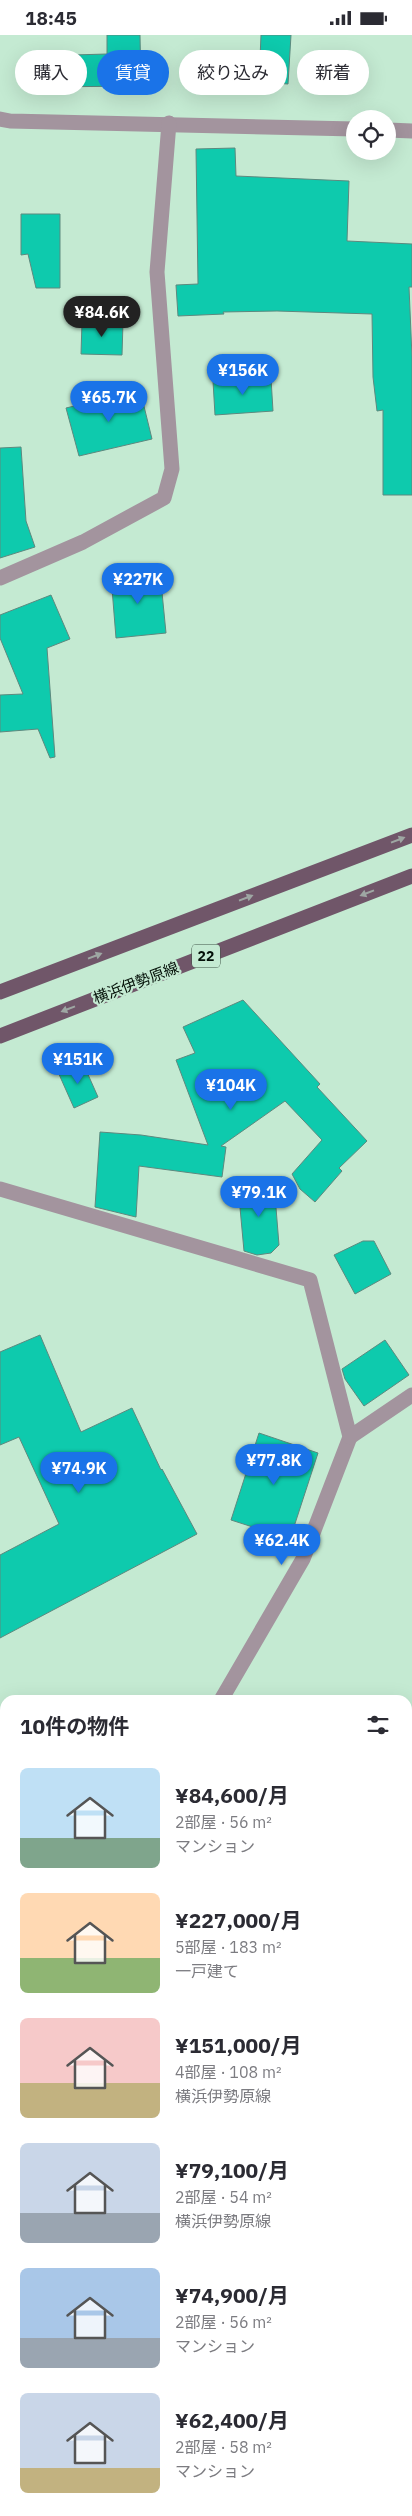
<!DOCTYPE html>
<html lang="ja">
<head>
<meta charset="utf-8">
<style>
	body { margin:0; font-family:"IBM Plex Sans","Noto Sans JP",sans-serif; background:#f2f2f3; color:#2b2b33; height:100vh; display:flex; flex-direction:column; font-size:19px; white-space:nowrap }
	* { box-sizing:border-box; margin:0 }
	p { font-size:16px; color:#7c7c81 }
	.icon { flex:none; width:28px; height:28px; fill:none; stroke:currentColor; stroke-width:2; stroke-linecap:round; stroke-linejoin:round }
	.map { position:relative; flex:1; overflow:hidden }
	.side { position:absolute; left:0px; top:1660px; width:412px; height:821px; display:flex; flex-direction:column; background:#fff; border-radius:15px 15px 0 0; box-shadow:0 5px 20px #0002 }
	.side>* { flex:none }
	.guide { position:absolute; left:15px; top:15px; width:382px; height:45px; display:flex; gap:10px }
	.tools { position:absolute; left:346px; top:75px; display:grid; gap:10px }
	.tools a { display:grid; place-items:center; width:50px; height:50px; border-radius:50%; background:#fff; box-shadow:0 5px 20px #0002; font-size:25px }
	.price { position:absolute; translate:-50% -42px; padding:0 11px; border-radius:18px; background:#1a73e8; color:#fff; font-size:16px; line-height:32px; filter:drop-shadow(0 1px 2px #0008) }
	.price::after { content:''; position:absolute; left:50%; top:30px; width:15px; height:11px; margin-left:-8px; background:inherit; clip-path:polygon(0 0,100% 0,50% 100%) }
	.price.active { background:#222; color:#fff }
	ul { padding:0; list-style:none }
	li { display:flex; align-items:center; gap:15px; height:125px; padding:0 20px }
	li span { display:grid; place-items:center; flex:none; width:140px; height:100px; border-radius:8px; color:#555 }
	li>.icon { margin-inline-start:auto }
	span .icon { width:60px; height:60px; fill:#fffc; stroke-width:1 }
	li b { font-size:21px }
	h2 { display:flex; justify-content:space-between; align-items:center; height:60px; padding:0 20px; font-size:21px }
	.chip { padding:0 18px; border-radius:22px; background:#fff; box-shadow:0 5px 20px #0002; font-size:18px; line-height:45px }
	.chip.active { background:#1a73e8; color:#fff }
	.status { display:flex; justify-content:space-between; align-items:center; height:35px; padding:0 25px; background:#fff; direction:ltr }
	.status svg { height:14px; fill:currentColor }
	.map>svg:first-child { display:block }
	.building { fill:#0ecaad; stroke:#5d897e }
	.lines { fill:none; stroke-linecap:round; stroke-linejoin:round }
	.path { stroke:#5f7767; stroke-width:3; stroke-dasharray:4 4; stroke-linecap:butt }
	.minor { stroke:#a3949e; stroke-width:15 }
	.major { stroke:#705669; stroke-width:15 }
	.oneway { fill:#9ea7a3 }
	.labels { text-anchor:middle; stroke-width:4.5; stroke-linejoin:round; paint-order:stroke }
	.shield { fill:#c4ead2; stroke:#3d5144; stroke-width:1 }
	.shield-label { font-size:14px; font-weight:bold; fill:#030f07 }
	.street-label { font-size:15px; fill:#030f07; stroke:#c4ead2 }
</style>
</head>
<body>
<div class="status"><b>18:45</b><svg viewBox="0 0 49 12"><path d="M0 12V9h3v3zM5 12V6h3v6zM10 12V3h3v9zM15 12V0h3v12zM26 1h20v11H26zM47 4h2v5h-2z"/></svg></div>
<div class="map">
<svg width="412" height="2481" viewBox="0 0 412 2481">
	<rect width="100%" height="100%" fill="#c4ead2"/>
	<g class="building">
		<polygon points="107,0 140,0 141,51 39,52 38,21 107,19"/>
		<polygon points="261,0 291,0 288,49 259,47"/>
		<polygon points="235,113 236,141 349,146 347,206 412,209 412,252 409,252 412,322 412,460 383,460 383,375 377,376 373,342 372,279 277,276 223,277 224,279 178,281 176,250 198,249 196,114"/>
		<polygon points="21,179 60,179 60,253 36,253 28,219 21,220"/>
		<polygon points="82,287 123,287 122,320 81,319"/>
		<polygon points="271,343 273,376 215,380 213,346"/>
		<polygon points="140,355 152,404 79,421 66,373"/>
		<polygon points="21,412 26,486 35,512 0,523 0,413"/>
		<polygon points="160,537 166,598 116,603 111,541"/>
		<polygon points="51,560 70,604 47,613 55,722 50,723 38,694 0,697 0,660 23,659 0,603 0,580"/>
		<polygon points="243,965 320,1049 317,1052 367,1106 339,1133 342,1136 315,1167 300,1154 292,1139 322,1105 285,1066 221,1111 226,1112 222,1142 139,1131 136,1182 95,1172 100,1097 141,1100 208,1110 176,1025 195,1018 183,992"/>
		<polygon points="82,1026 98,1062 74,1073 58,1037"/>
		<polygon points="274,1148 279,1210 271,1218 257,1220 244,1216 238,1151"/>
		<polygon points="363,1206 374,1206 391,1239 355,1259 334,1220"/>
		<polygon points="40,1300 81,1397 132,1373 161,1435 162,1434 197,1499 0,1603 0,1520 59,1489 19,1402 0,1410 0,1317"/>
		<polygon points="385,1305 409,1340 364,1371 345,1344 342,1334"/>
		<polygon points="259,1398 318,1418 290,1504 231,1485"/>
	</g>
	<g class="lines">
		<polyline class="path" points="408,1976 412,1972"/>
		<g class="minor">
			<polyline points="0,84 10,86 355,94"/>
			<polyline points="388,95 412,96"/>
			<polyline points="0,543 83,507 164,463 172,434 157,237 169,88"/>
			<polyline points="0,1154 310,1245 350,1402 303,1524 221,1665"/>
			<polyline points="350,1402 412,1360"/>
			<polyline points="408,1776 412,1777"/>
			<polyline points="0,2014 5,2000"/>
		</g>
		<g class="major">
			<polyline points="0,957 412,800"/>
			<polyline points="0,1001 412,841"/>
			<polyline points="408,2160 412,2159"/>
			<polyline points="0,2240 5,2239"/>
		</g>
	</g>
	<defs><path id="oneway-solid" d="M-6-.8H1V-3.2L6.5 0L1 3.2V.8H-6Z" transform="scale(1.25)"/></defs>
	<g class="oneway">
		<use href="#oneway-solid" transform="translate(398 805) rotate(-21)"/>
		<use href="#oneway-solid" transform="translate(367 858) rotate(159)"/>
		<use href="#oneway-solid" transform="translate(246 863) rotate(-21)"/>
		<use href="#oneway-solid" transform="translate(95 921) rotate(-21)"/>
		<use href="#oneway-solid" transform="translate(68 974) rotate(159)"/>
	</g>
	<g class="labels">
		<rect class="shield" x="192" y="909.5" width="28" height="23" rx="4"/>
		<g class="shield-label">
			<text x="206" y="926">22</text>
		</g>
		<g class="street-label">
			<text transform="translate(136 948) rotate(-21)" y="5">横浜伊勢原線</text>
		</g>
	</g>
</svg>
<div class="tools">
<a><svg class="icon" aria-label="locate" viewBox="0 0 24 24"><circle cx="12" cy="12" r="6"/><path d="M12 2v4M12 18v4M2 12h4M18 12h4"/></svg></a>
</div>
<b class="price active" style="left:102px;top:303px">¥84.6K</b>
<b class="price" style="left:243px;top:361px">¥156K</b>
<b class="price" style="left:109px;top:388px">¥65.7K</b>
<b class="price" style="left:138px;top:570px">¥227K</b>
<b class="price" style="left:78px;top:1050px">¥151K</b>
<b class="price" style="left:231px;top:1076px">¥104K</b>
<b class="price" style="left:259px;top:1183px">¥79.1K</b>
<b class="price" style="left:274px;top:1451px">¥77.8K</b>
<b class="price" style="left:79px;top:1459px">¥74.9K</b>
<b class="price" style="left:282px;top:1531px">¥62.4K</b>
<div class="guide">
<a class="chip">購入</a>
<a class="chip active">賃貸</a>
<a class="chip">絞り込み</a>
<a class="chip">新着</a>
</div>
<section class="side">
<h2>10件の物件<svg class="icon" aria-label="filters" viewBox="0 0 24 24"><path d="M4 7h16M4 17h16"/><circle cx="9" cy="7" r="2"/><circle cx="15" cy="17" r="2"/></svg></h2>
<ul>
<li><span style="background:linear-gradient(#bfe0f5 70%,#7fa58c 0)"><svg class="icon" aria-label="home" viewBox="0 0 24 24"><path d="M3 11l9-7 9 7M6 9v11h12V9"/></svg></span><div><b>¥84,600/月</b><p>2部屋 · 56 m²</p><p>マンション</p></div></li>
<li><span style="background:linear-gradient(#ffd9b3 65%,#8fb573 0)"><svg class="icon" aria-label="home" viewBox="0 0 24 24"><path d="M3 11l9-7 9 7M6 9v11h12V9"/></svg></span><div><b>¥227,000/月</b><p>5部屋 · 183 m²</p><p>一戸建て</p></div></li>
<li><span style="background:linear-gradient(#f6c9c9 65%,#c2b280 0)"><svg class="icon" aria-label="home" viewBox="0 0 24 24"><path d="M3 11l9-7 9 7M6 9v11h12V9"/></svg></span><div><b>¥151,000/月</b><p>4部屋 · 108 m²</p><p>横浜伊勢原線</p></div></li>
<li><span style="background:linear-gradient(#c9d6e8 70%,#9aa5b1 0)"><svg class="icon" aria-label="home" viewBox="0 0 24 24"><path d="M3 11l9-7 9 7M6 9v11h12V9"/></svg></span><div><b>¥79,100/月</b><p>2部屋 · 54 m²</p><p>横浜伊勢原線</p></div></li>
<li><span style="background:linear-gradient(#a9c7e8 70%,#9aa5b1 0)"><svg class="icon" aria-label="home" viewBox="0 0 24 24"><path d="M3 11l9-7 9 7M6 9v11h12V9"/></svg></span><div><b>¥74,900/月</b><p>2部屋 · 56 m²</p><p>マンション</p></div></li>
<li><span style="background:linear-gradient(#c9d6e8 75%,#c2b280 0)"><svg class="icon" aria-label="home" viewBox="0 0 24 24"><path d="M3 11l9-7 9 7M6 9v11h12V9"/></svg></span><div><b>¥62,400/月</b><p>2部屋 · 58 m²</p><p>マンション</p></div></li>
</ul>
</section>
</div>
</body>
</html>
